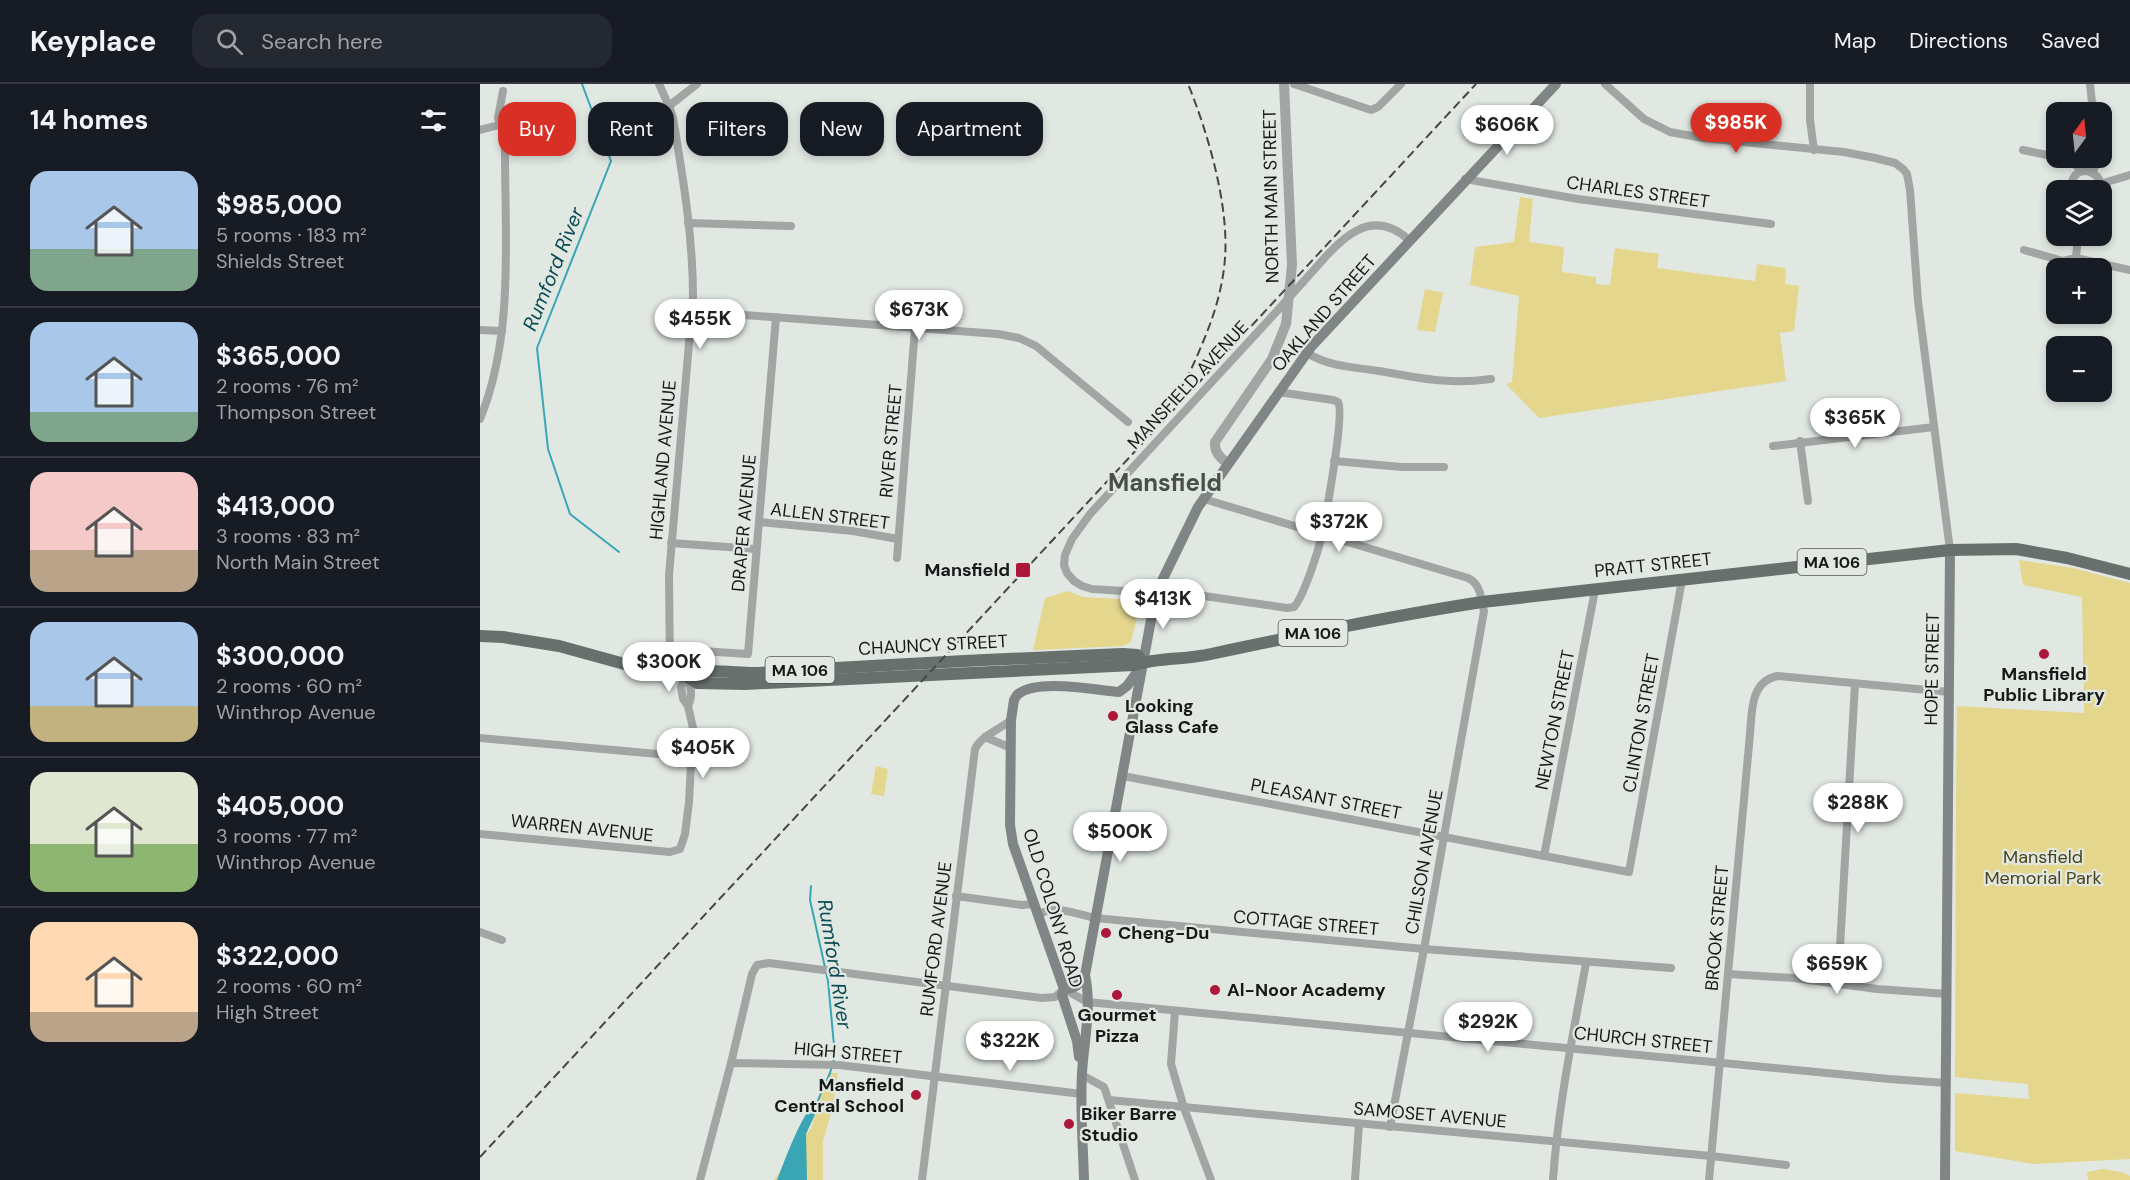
<!DOCTYPE html>
<html lang="en">
<head>
<meta charset="utf-8">
<style>
	body { margin:0; font-family:"DM Sans",sans-serif; background:#242831; color:#f1f3f6; height:100vh; display:flex; flex-direction:column; font-size:22px; white-space:nowrap }
	* { box-sizing:border-box; margin:0 }
	p { font-size:20px; color:#9ea1a6 }
	.icon { flex:none; width:33px; height:33px; fill:none; stroke:currentColor; stroke-width:2; stroke-linecap:round; stroke-linejoin:round }
	.map { position:relative; flex:1; overflow:hidden }
	.drawer { display:flex; flex-direction:column; background:#171b24; width:480px }
	.drawer>* { flex:none }
	.guide { position:absolute; left:18px; top:18px; width:570px; height:54px; display:flex; gap:12px }
	.needle { width:39px; rotate:15deg }
	.fabs { position:absolute; left:1566px; top:18px; display:grid; gap:12px }
	.fabs a { display:grid; place-items:center; width:66px; height:66px; border-radius:12px; background:#171b24; box-shadow:0 3px 9px #0003; font-size:30px }
	.price { position:absolute; translate:-50% -51px; padding:0 14px; border-radius:21px; background:#fff; color:#222; font-size:20px; line-height:39px; filter:drop-shadow(0 2px 3px #0008) }
	.price::after { content:''; position:absolute; left:50%; top:36px; width:18px; height:14px; margin-left:-9px; background:inherit; clip-path:polygon(0 0,100% 0,50% 100%) }
	.price.active { background:#d93025; color:#fff }
	ul { padding:0; list-style:none }
	li { display:flex; align-items:center; gap:18px; height:150px; padding:0 30px }
	li+li { border-top:2px solid #363941 }
	li span { display:grid; place-items:center; flex:none; width:168px; height:120px; border-radius:18px; color:#555 }
	li>.icon { margin-inline-start:auto }
	span .icon { width:72px; height:72px; fill:#fffc; stroke-width:1 }
	li b { font-size:26px }
	h2 { display:flex; justify-content:space-between; align-items:center; height:72px; padding:0 30px; font-size:26px }
	.pill { padding:0 21px; border-radius:18px; background:#171b24; box-shadow:0 3px 9px #0003; font-size:21px; line-height:54px }
	.pill.active { background:#d93025; color:#fff }
	header { display:flex; align-items:center; gap:36px; box-sizing:border-box; height:84px; padding:0 30px; background:#171b24; border-bottom:2px solid #363941 }
	header strong { font-size:28px }
	nav { display:flex; gap:33px; margin-inline-start:auto; font-size:21px }
	.search { width:420px; height:54px; background:#242831; display:flex; align-items:center; gap:15px; box-sizing:border-box; padding:0 21px; border-radius:18px; color:#9ea1a6; font-size:22px }
	main { display:flex; flex:1; min-height:0 }
	.map>svg:first-child { display:block }
	.green { fill:#e4d68d }
	.water { fill:#39a5b5 }
	.lines { fill:none; stroke-linecap:round; stroke-linejoin:round }
	.stream { stroke:#39a5b5; stroke-width:2 }
	.minor { stroke:#a1a5a4; stroke-width:8 }
	.tertiary { stroke:#a1a5a4; stroke-width:10 }
	.secondary { stroke:#808685; stroke-width:10 }
	.primary { stroke:#68706e; stroke-width:12 }
	.rail { stroke:#444845; stroke-width:2; stroke-dasharray:9 4.5; stroke-linecap:butt }
	.minor-bridge { stroke:#a1a5a4; stroke-width:8 }
	.poi-dot { fill:#ac173a; stroke:#e1e8e2; stroke-width:2 }
	.labels { text-anchor:middle; stroke-width:4.5; stroke-linejoin:round; paint-order:stroke }
	.shield { fill:#e1e8e2; stroke:#535754; stroke-width:1.5 }
	.shield-label { font-size:16px; font-weight:bold; fill:#161917 }
	.street-label { font-size:18px; fill:#161917; stroke:#e1e8e2 }
	.poi-label { font-size:18px; font-weight:bold; fill:#161917; stroke:#e1e8e2; text-anchor:start }
	.park-label { font-size:18px; fill:#4a4218; stroke:#e1e8e2 }
	.water-label { font-size:20px; font-style:italic; fill:#0a4b53; stroke:#e1e8e2 }
	.district-label { font-size:24px; font-weight:bold; fill:#494f4b; stroke:#e1e8e2 }
</style>
</head>
<body>
<header>
<strong>Keyplace</strong>
<div class="search"><svg class="icon" aria-label="search" viewBox="0 0 24 24"><circle cx="10" cy="10" r="6"/><path d="M15 15l6 6"/></svg>Search here</div>
<nav><a>Map</a><a>Directions</a><a>Saved</a></nav>
</header>
<main>
<section class="drawer">
<h2>14 homes<svg class="icon" aria-label="filters" viewBox="0 0 24 24"><path d="M4 7h16M4 17h16"/><circle cx="9" cy="7" r="2"/><circle cx="15" cy="17" r="2"/></svg></h2>
<ul>
<li><span style="background:linear-gradient(#a9c7e8 65%,#7fa58c 0)"><svg class="icon" aria-label="home" viewBox="0 0 24 24"><path d="M3 11l9-7 9 7M6 9v11h12V9"/></svg></span><div><b>$985,000</b><p>5 rooms · 183 m²</p><p>Shields Street</p></div></li>
<li><span style="background:linear-gradient(#a9c7e8 75%,#7fa58c 0)"><svg class="icon" aria-label="home" viewBox="0 0 24 24"><path d="M3 11l9-7 9 7M6 9v11h12V9"/></svg></span><div><b>$365,000</b><p>2 rooms · 76 m²</p><p>Thompson Street</p></div></li>
<li><span style="background:linear-gradient(#f6c9c9 65%,#b9a48a 0)"><svg class="icon" aria-label="home" viewBox="0 0 24 24"><path d="M3 11l9-7 9 7M6 9v11h12V9"/></svg></span><div><b>$413,000</b><p>3 rooms · 83 m²</p><p>North Main Street</p></div></li>
<li><span style="background:linear-gradient(#a9c7e8 70%,#c2b280 0)"><svg class="icon" aria-label="home" viewBox="0 0 24 24"><path d="M3 11l9-7 9 7M6 9v11h12V9"/></svg></span><div><b>$300,000</b><p>2 rooms · 60 m²</p><p>Winthrop Avenue</p></div></li>
<li><span style="background:linear-gradient(#dfe7d0 60%,#8fb573 0)"><svg class="icon" aria-label="home" viewBox="0 0 24 24"><path d="M3 11l9-7 9 7M6 9v11h12V9"/></svg></span><div><b>$405,000</b><p>3 rooms · 77 m²</p><p>Winthrop Avenue</p></div></li>
<li><span style="background:linear-gradient(#ffd9b3 75%,#b9a48a 0)"><svg class="icon" aria-label="home" viewBox="0 0 24 24"><path d="M3 11l9-7 9 7M6 9v11h12V9"/></svg></span><div><b>$322,000</b><p>2 rooms · 60 m²</p><p>High Street</p></div></li>
</ul>
</section>
<div class="map">
<svg width="1650" height="1096" viewBox="0 0 1650 1096">
	<rect width="100%" height="100%" fill="#e1e8e2"/>
	<g class="green">
		<polygon points="1040,113 1053,115 1049,158 1084,163 1082,188 1116,193 1116,200 1130,201 1135,164 1179,170 1177,184 1275,197 1277,180 1306,184 1305,200 1319,202 1314,247 1300,249 1306,297 1059,334 1026,300 1032,298 1039,212 990,201 995,163 1034,158"/>
		<polygon points="945,205 963,209 955,248 937,246"/>
		<path d="M 1539,476 L 1593,484 L 1650,499 L 1650,1075 L 1554,1080 L 1475,1067 L 1475,1009 L 1549,1015 L 1548,1000 L 1475,993 C 1476,870 1475,746 1477,622 L 1604,629 L 1602,513 L 1543,501 Z"/>
		<polygon points="588,507 603,513 655,516 659,526 651,558 643,562 553,566 565,514"/>
		<polygon points="396,682 408,685 404,712 391,710"/>
		<polygon points="349,989 358,989 352,1026 343,1057 343,1096 294,1096 331,1044"/>
		<polygon points="1622,1085 1642,1088 1650,1092 1650,1096 1608,1096 1607,1088"/>
	</g>
	<path class="water" d="M 336,1019 L 338,1024 L 326,1050 L 327,1096 L 297,1096 C 304,1079 322,1027 336,1019 Z"/>
	<g class="lines">
		<g class="stream">
			<polyline points="102,0 131,77 57,264 68,365 90,430 139,468"/>
			<polyline points="331,802 330,816 348,897 355,972 350,989 336,1021"/>
		</g>
		<g class="minor">
			<path d="M 179,0 L 189,22 L 193,34 C 203,93 213,153 213,213 L 189,491 L 190,590"/>
			<polyline points="814,0 891,26 898,23 921,0"/>
			<polyline points="1125,0 1164,35 1190,48 1223,54 1364,68 1395,74 1415,79 1423,85 1427,90 1430,106 1438,217 1470,466"/>
			<polyline points="1330,0 1330,36 1334,66"/>
			<polyline points="1610,0 1613,28"/>
			<polyline points="189,22 217,0"/>
			<polyline points="0,46 19,41"/>
			<polyline points="1543,66 1576,73"/>
			<polyline points="1577,74 1589,76 1603,87"/>
			<polyline points="1613,88 1618,74"/>
			<polyline points="985,95 1098,115 1291,140"/>
			<polyline points="1620,100 1650,91"/>
			<path d="M 1592,106 C 1588,88 1608,80 1619,95 L 1619,106"/>
			<polyline points="208,139 311,142"/>
			<polyline points="1544,166 1583,177 1596,174 1650,186"/>
			<polyline points="1596,174 1598,152"/>
			<path d="M 823,198 C 852,167 885,116 929,156"/>
			<path d="M 798,226 L 610,430 L 592,455 L 585,471 L 584,481 L 587,489 L 594,497 L 602,502 L 612,505 L 724,512 L 807,524 L 814,523 C 824,512 839,465 842,450 C 846,431 865,329 858,318 L 853,316 L 798,308"/>
			<polyline points="211,227 518,250 539,254 556,262 648,338"/>
			<polyline points="0,246 22,247"/>
			<path d="M 827,269 C 850,283 873,283 899,287 C 941,294 968,301 1011,295"/>
			<path d="M 0,335 C 34,253 25,155 25,67 L 23,49 L 18,34 L 23,7"/>
			<polyline points="1320,357 1328,417"/>
			<polyline points="1293,362 1454,343"/>
			<polyline points="854,377 922,383 964,383"/>
			<path d="M 724,415 L 988,494 C 1001,500 1001,515 1004,527 L 944,865 L 910,1043"/>
			<polyline points="279,438 373,447 418,455"/>
			<polyline points="191,459 276,465"/>
			<polyline points="417,474 435,244"/>
			<polyline points="190,565 268,570 296,233"/>
			<path d="M 207,595 C 212,604 213,612 208,622"/>
			<polyline points="505,653 531,664"/>
			<polyline points="0,654 211,673"/>
			<polyline points="643,692 1149,788 1202,496"/>
			<polyline points="0,750 190,768 200,765 205,750 209,718 213,644 208,622 203,615 201,603 206,592"/>
			<polyline points="1064,772 1115,506"/>
			<polyline points="476,812 542,821 553,820"/>
			<path d="M 558,831 C 574,820 597,830 615,834 L 944,865 L 1191,884"/>
			<polyline points="0,848 22,856"/>
			<polyline points="1248,890 1314,894 1397,905 1467,910"/>
			<polyline points="1358,898 1375,600"/>
			<polyline points="695,927 691,980 704,1024 731,1096"/>
			<polyline points="251,979 272,890 277,881 289,879 562,914 575,913 584,905 607,918 1409,995 1466,999"/>
			<polyline points="602,991 624,1003 655,1096"/>
			<polyline points="629,1016 1231,1072 1306,1081"/>
			<polyline points="220,1096 251,979 359,981 602,1010"/>
			<path d="M 442,1096 L 495,665 C 502,651 519,646 531,636"/>
			<polyline points="875,1096 879,1040"/>
			<path d="M 1073,1096 C 1078,1022 1093,951 1106,879"/>
			<path d="M 1229,1096 L 1270,650 C 1272,628 1270,598 1297,592 L 1469,608"/>
		</g>
		<path class="tertiary" d="M 748,380 C 741,374 734,369 735,358 L 792,275 L 806,240 L 812,181 L 804,0"/>
		<g class="secondary">
			<path d="M 584,905 C 595,905 600,900 605,891"/>
			<path d="M 599,973 L 597,957 L 582,911 L 584,905 L 533,760 L 530,741 L 531,636 L 534,616 L 537,611 C 556,594 614,606 639,608 L 647,602 L 660,584"/>
			<path d="M 604,1096 C 603,1060 600,1024 602,989 C 604,957 612,922 605,891 L 676,509 L 718,423 L 831,263 L 1076,0"/>
			<polyline points="1465,1096 1470,466"/>
		</g>
		<g class="primary">
			<path d="M 0,552 L 23,553 L 79,562 L 170,587 L 206,592 L 217,599 L 265,600 L 654,581 C 679,573 706,576 731,570 C 821,551 911,532 1002,518 L 1470,466 L 1536,465 L 1587,474 L 1650,490"/>
			<path d="M 206,592 C 220,583 259,590 278,589 C 400,581 521,575 643,570 L 657,571 L 663,578"/>
		</g>
		<g class="rail">
			<path d="M 691,319 C 705,300 714,280 723,258 C 734,232 743,203 745,174 C 749,121 728,49 708,0"/>
			<polyline points="0,1073 996,0"/>
		</g>
		<polyline class="minor-bridge" points="798,226 823,198"/>
	</g>
	<g class="poi-dot">
		<rect x="535" y="478" width="16" height="16" rx="3"/>
		<circle cx="1564" cy="570" r="6"/>
		<circle cx="633" cy="632" r="6"/>
		<circle cx="626" cy="849" r="6"/>
		<circle cx="735" cy="906" r="6"/>
		<circle cx="637" cy="911" r="6"/>
		<circle cx="436" cy="1011" r="6"/>
		<circle cx="589" cy="1040" r="6"/>
	</g>
	<g class="labels">
		<g class="shield">
			<rect x="1317.5" y="465" width="69" height="26" rx="4.5"/>
			<rect x="798.5" y="536" width="69" height="26" rx="4.5"/>
			<rect x="285.5" y="573" width="69" height="26" rx="4.5"/>
		</g>
		<g class="shield-label">
			<text x="1352" y="484">MA 106</text>
			<text x="833" y="555">MA 106</text>
			<text x="320" y="592">MA 106</text>
		</g>
		<g class="street-label">
			<text transform="translate(1158 108) rotate(8)" y="6">CHARLES STREET</text>
			<text transform="translate(791 112) rotate(-91)" y="6">NORTH MAIN STREET</text>
			<text transform="translate(844 229) rotate(-49)" y="6">OAKLAND STREET</text>
			<text transform="translate(708 301) rotate(-47)" y="6">MANSFIELD AVENUE</text>
			<text transform="translate(411 357) rotate(-85)" y="6">RIVER STREET</text>
			<text transform="translate(183 376) rotate(-85)" y="6">HIGHLAND AVENUE</text>
			<text transform="translate(350 432) rotate(7)" y="6">ALLEN STREET</text>
			<text transform="translate(264 439) rotate(-85)" y="6">DRAPER AVENUE</text>
			<text transform="translate(1173 481) rotate(-6)" y="6">PRATT STREET</text>
			<text transform="translate(453 561) rotate(-3)" y="6">CHAUNCY STREET</text>
			<text transform="translate(1452 585) rotate(-89)" y="6">HOPE STREET</text>
			<text transform="translate(1075 636) rotate(-79)" y="6">NEWTON STREET</text>
			<text transform="translate(1161 639) rotate(-80)" y="6">CLINTON STREET</text>
			<text transform="translate(846 715) rotate(11)" y="6">PLEASANT STREET</text>
			<text transform="translate(102 744) rotate(6)" y="6">WARREN AVENUE</text>
			<text transform="translate(944 778) rotate(-80)" y="6">CHILSON AVENUE</text>
			<text transform="translate(573 824) rotate(73)" y="6">OLD COLONY ROAD</text>
			<text transform="translate(826 839) rotate(5)" y="6">COTTAGE STREET</text>
			<text transform="translate(1237 844) rotate(-85)" y="6">BROOK STREET</text>
			<text transform="translate(456 855) rotate(-83)" y="6">RUMFORD AVENUE</text>
			<text transform="translate(1163 956) rotate(6)" y="6">CHURCH STREET</text>
			<text transform="translate(368 969) rotate(5)" y="6">HIGH STREET</text>
			<text transform="translate(950 1031) rotate(5)" y="6">SAMOSET AVENUE</text>
		</g>
		<g class="poi-label">
			<text x="530" y="492" text-anchor="end">Mansfield</text>
			<text x="1564" y="596" text-anchor="middle">Mansfield<tspan x="1564" dy="21">Public Library</tspan></text>
			<text x="645" y="628">Looking<tspan x="645" dy="21">Glass Cafe</tspan></text>
			<text x="638" y="855">Cheng-Du</text>
			<text x="747" y="912">Al-Noor Academy</text>
			<text x="637" y="937" text-anchor="middle">Gourmet<tspan x="637" dy="21">Pizza</tspan></text>
			<text x="424" y="1007" text-anchor="end">Mansfield<tspan x="424" dy="21">Central School</tspan></text>
			<text x="601" y="1036">Biker Barre<tspan x="601" dy="21">Studio</tspan></text>
		</g>
		<g class="park-label">
			<text x="1563" y="779">Mansfield<tspan x="1563" dy="21">Memorial Park</tspan></text>
		</g>
		<g class="water-label">
			<text transform="translate(73 185) rotate(-68)" y="7">Rumford River</text>
			<text transform="translate(355 880) rotate(81)" y="7">Rumford River</text>
		</g>
		<g class="district-label">
			<text x="685" y="407">Mansfield</text>
		</g>
	</g>
</svg>
<div class="fabs">
<a><svg class="needle" viewBox="-14 -14 28 28"><path d="M0-13l5 13h-10z" fill="#e53935"/><path d="M0 13l5-13h-10z" fill="#9ea1a6"/></svg></a>
<a><svg class="icon" aria-label="layers" viewBox="0 0 24 24"><path d="M12 4l9 5-9 5-9-5zM3 14l9 5 9-5"/></svg></a>
<a>+</a>
<a>−</a>
</div>
<b class="price active" style="left:1256px;top:70px">$985K</b>
<b class="price" style="left:1027px;top:72px">$606K</b>
<b class="price" style="left:439px;top:257px">$673K</b>
<b class="price" style="left:220px;top:266px">$455K</b>
<b class="price" style="left:1375px;top:365px">$365K</b>
<b class="price" style="left:859px;top:469px">$372K</b>
<b class="price" style="left:683px;top:546px">$413K</b>
<b class="price" style="left:189px;top:609px">$300K</b>
<b class="price" style="left:223px;top:695px">$405K</b>
<b class="price" style="left:1378px;top:750px">$288K</b>
<b class="price" style="left:640px;top:779px">$500K</b>
<b class="price" style="left:1357px;top:911px">$659K</b>
<b class="price" style="left:1008px;top:969px">$292K</b>
<b class="price" style="left:530px;top:988px">$322K</b>
<div class="guide">
<a class="pill active">Buy</a>
<a class="pill">Rent</a>
<a class="pill">Filters</a>
<a class="pill">New</a>
<a class="pill">Apartment</a>
</div>
</div>
</main>
</body>
</html>
